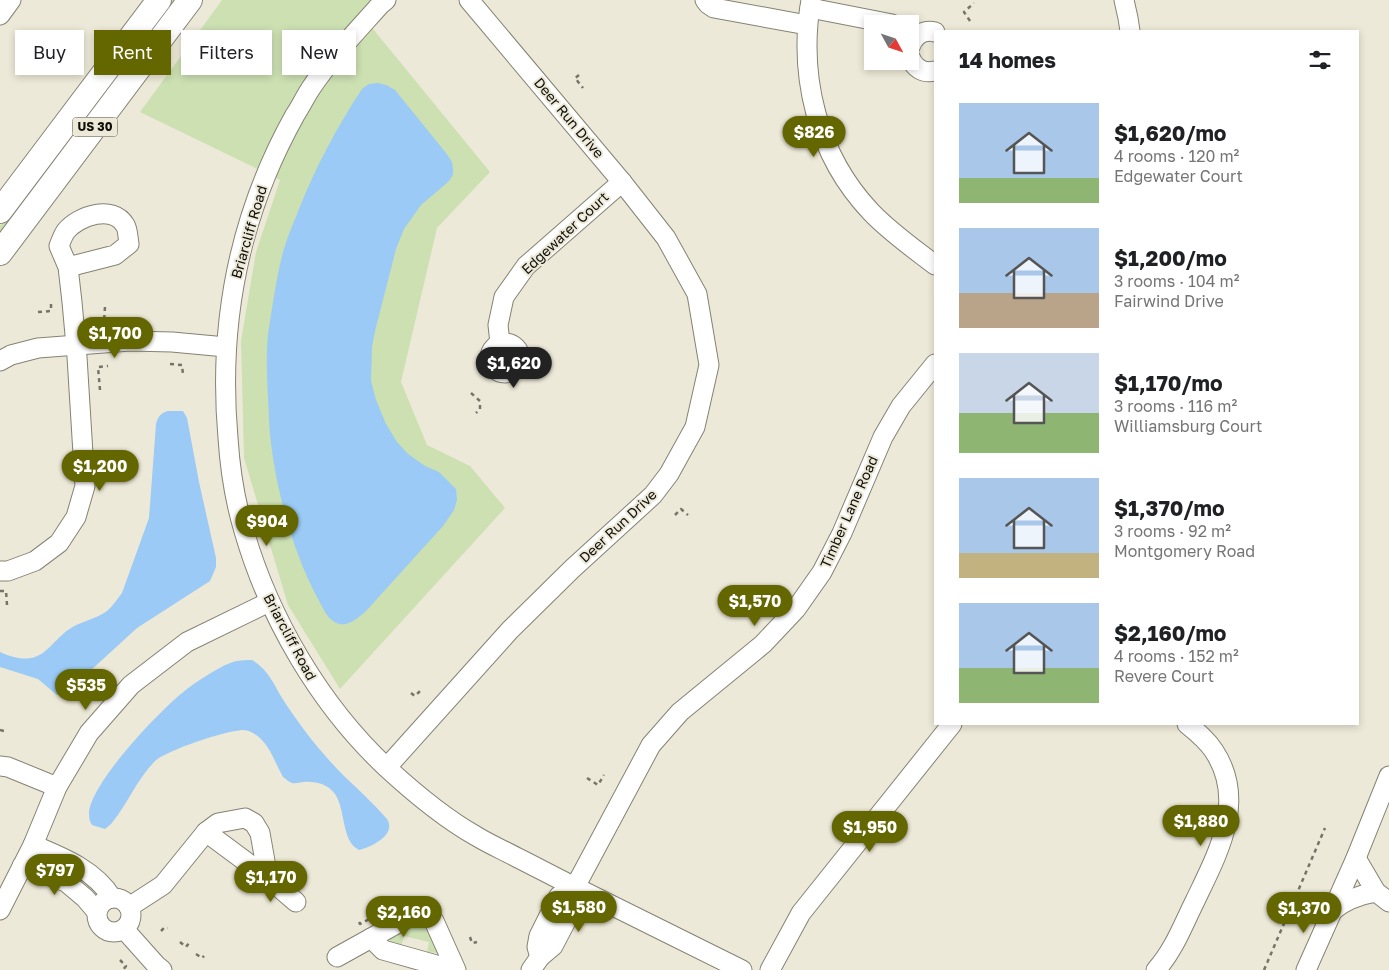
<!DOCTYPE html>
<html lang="en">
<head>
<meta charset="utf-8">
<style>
	body { margin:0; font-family:"Golos Text",sans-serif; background:#f6f6f6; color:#202124; height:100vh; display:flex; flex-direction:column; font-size:19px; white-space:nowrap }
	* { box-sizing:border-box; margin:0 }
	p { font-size:16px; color:#757577 }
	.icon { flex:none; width:28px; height:28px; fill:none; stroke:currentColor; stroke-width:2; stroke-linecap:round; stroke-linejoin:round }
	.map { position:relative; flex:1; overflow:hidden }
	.sheet { position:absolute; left:934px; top:30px; width:425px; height:695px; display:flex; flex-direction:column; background:#fff; border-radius:0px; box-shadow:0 2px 8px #0003 }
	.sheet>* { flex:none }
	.hud { position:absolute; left:15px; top:30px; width:475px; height:45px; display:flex; gap:10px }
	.needle { width:32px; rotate:130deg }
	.fabs { position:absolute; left:864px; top:15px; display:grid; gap:10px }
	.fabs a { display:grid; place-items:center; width:55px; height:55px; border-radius:0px; background:#fff; box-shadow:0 2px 8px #0003; font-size:25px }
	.price { position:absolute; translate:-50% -42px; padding:0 11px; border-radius:18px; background:#646600; color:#fff; font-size:16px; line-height:32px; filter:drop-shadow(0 1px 2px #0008) }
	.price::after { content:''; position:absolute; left:50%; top:30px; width:15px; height:11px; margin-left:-8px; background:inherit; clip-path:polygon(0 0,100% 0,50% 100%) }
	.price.active { background:#222; color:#fff }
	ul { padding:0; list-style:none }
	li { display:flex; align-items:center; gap:15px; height:125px; padding:0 25px }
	li span { display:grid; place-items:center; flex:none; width:140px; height:100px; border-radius:0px; color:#555 }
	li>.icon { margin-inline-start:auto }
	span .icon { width:60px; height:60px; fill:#fffc; stroke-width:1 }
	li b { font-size:21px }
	h2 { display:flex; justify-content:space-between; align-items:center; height:60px; padding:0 25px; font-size:21px }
	.pill { padding:0 18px; border-radius:0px; background:#fff; box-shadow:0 2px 8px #0003; font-size:18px; line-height:45px }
	.pill.active { background:#646600; color:#fff }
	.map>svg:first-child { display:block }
	.green { fill:#cce0b2 }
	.water { fill:#9acaf5 }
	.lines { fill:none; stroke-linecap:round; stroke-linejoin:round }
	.minor-casing { stroke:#868273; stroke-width:21 }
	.major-casing { stroke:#868273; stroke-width:26 }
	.path { stroke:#767469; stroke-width:2.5; stroke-dasharray:4 4; stroke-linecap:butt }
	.minor { stroke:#fff; stroke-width:19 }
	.major { stroke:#fff; stroke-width:24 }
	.labels { text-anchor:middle; stroke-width:4; stroke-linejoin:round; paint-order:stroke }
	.shield { fill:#ede9d8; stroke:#525048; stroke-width:1 }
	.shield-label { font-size:12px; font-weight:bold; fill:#100f0a }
	.street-label { font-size:14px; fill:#100f0a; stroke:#ede9d8 }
</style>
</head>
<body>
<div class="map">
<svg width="1389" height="970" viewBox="0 0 1389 970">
	<rect width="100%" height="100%" fill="#ede9d8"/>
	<g class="green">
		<polygon points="170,0 179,0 0,238 0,226"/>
		<polygon points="222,0 375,0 360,13 490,172 437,228 401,382 427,445 470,466 505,508 340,689 288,605 244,458 241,341 256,252 280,180 140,112"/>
		<polygon points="419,921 425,922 440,951 437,953 427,952 429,942 404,936 401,947 390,942 389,937"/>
	</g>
	<g class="water">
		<path d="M 378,83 L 386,85 L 395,90 L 446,153 L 452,162 L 453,169 L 453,175 L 448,182 L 421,205 L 404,229 L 396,249 L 375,331 L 372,347 L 371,381 L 376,400 L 386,424 L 397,442 L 408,454 L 425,466 L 439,472 L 456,489 L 457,500 L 454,510 L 443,526 L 366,611 C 357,619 345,630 333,621 C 326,616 322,606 318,599 C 293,552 278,497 271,444 C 269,429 269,413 268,398 C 267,377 266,355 268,334 C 272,309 276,280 282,256 C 286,240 293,224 299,209 C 316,166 337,127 362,89 L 369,84 Z"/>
		<path d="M 168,411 L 183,411 L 187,418 L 199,482 L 216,558 L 216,567 L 210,581 L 137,628 L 66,693 L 57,695 L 38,679 L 0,667 L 0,652 C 9,656 20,660 31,658 C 46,656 56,638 68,630 C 80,621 95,620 107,611 C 113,606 117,599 122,593 L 149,518 L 156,424 C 158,416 161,413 168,411 Z"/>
		<path d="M 252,660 C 267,668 274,684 282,698 C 300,726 321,753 344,776 C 359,790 374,804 387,819 C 397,835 371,847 359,850 C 341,841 346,810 335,794 C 328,784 315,781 304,782 C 300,782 296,784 292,783 C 289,782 286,779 283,777 C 274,761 269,742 253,733 C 250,731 246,730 242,730 C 225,731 167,750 155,761 C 137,779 127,805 111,824 L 105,829 L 92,825 C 90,822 89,819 89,814 C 89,784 162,708 187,689 C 198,681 224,663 237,661 C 242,660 247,660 252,660 Z"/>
	</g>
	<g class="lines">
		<g class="minor-casing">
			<g id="minor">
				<path d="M 386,0 L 380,5 C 356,32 331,58 311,88 C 305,97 301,106 295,115 C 239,215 218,325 228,438 C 230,469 235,501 244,531 C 269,618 320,705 386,767 C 412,791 446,819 476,836 C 489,844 503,850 516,857 C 540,869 564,882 589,894 C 640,919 691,945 742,970"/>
				<polyline points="705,0 708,4 714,8 807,25"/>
				<path d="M 811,0 C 798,76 817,155 871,212 C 890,232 913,248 935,265"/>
				<polyline points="1124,0 1128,18 1130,31"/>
				<polyline points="810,8 892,24"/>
				<polyline points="0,15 11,0"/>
				<path d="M 910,47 C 914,36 923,29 935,32"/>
				<path d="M 910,57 C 914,68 923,74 935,71"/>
				<polyline points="500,343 498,325 504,297 526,266 622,182"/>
				<circle cx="505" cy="358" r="15"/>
				<polyline points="0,361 11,355 38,348 130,341 172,342 226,347"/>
				<path d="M 0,571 L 8,571 L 35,561 L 59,543 L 76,517 L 85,486 L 77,357 L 72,302 L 68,267 L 115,255 L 129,244 C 128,239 128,229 125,225 C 113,204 78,216 66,231 C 63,235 61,241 59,246 L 68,267"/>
				<polyline points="0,766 8,767 57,787"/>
				<polyline points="387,767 510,630 572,569 653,495 669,474 695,427 709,365 697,294 666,238 622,182 469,0"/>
				<polygon points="245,818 254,823 260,833 268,878 206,832 218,823"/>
				<path d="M 33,845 C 62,857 95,870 112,898"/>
				<polyline points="1356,858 1376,892 1389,902"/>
				<polyline points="22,866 66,882 85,898 97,912"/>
				<polyline points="268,878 296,902"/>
				<circle cx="114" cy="915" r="17"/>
				<polyline points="129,907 163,885 206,832"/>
				<polyline points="0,910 33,845 57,787 89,733 131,685 187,642 269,602"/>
				<path d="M 1332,911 C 1345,900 1359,895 1376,892"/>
				<polyline points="124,929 157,966 162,970"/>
				<polyline points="371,938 383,950 454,970"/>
				<polyline points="337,957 418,912 425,913 434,921 456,970"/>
				<polyline points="540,957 537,947 539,936 559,896 575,887"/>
				<polyline points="531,970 540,957 553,946 575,904 575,887 651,745 680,712 763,644 796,609 822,572 842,533 883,437 901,406 935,364"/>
				<polyline points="770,970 801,913 952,724"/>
				<path d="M 1156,970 C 1174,950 1183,925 1195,901 C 1218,853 1247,801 1214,751 C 1207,740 1197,732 1187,724"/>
				<polyline points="1306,970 1356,858 1389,776"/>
			</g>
		</g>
		<g class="major-casing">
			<g id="major">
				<polyline points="0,211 159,0"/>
				<polyline points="0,253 190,0"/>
			</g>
		</g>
		<g class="path">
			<polyline points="970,21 964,12 974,3"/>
			<polyline points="579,75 575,78 583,88"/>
			<polyline points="105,307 104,321 118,320"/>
			<polyline points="38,312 51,311 51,303"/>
			<polyline points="170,364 182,365 183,375"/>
			<polyline points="100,390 98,367 108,366"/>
			<polyline points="471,393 480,401 480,409 476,413"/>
			<polyline points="675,515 681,509 688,515"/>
			<polyline points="0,591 6,591 7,605"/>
			<polyline points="411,693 415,696 422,689"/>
			<polyline points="0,730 4,731"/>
			<polyline points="587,778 598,785 604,775"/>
			<polyline points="359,922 360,924 375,916"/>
			<polyline points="161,931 164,928 168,928"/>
			<polyline points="470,937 472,943 477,942"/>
			<polyline points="180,942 186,947 189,943"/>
			<polyline points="196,954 202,958 204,956"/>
			<polyline points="120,960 126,966 123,970"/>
			<polyline points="1264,970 1325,828"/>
		</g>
		<use href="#minor" class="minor"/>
		<use href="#major" class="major"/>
	</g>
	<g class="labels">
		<rect class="shield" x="72.5" y="117.5" width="45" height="19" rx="4"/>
		<g class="shield-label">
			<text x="95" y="131">US 30</text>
		</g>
		<g class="street-label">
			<text transform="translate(569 118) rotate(50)" y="5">Deer Run Drive</text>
			<text transform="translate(249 232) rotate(-74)" y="5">Briarcliff Road</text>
			<text transform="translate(565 233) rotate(-43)" y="5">Edgewater Court</text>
			<text transform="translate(849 512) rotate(-66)" y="5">Timber Lane Road</text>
			<text transform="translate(618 526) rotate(-43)" y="5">Deer Run Drive</text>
			<text transform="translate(290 637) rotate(62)" y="5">Briarcliff Road</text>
		</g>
	</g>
</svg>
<div class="fabs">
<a><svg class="needle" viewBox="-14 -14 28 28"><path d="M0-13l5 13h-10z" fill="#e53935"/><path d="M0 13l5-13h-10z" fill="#757577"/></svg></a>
</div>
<b class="price" style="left:814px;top:158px">$826</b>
<b class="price" style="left:115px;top:359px">$1,700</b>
<b class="price active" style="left:514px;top:389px">$1,620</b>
<b class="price" style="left:100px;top:492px">$1,200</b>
<b class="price" style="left:267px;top:547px">$904</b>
<b class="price" style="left:755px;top:627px">$1,570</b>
<b class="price" style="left:86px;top:711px">$535</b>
<b class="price" style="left:1201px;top:847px">$1,880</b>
<b class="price" style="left:870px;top:853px">$1,950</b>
<b class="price" style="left:55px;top:896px">$797</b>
<b class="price" style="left:271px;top:903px">$1,170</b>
<b class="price" style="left:579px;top:933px">$1,580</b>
<b class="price" style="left:1304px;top:934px">$1,370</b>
<b class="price" style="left:404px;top:938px">$2,160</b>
<div class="hud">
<a class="pill">Buy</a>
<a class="pill active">Rent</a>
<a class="pill">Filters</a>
<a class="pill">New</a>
</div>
<section class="sheet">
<h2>14 homes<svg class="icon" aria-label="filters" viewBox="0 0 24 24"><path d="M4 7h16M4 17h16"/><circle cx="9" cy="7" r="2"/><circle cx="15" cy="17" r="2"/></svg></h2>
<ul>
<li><span style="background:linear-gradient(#a9c7e8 75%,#8fb573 0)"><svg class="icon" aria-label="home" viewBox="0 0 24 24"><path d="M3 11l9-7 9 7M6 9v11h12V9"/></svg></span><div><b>$1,620/mo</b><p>4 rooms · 120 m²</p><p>Edgewater Court</p></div></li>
<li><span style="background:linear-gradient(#a9c7e8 65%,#b9a48a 0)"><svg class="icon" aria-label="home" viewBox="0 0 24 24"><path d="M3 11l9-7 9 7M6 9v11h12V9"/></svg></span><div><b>$1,200/mo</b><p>3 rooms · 104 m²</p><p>Fairwind Drive</p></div></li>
<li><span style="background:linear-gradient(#c9d6e8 60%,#8fb573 0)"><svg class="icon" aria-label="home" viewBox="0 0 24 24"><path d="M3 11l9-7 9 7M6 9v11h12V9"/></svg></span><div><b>$1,170/mo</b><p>3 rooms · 116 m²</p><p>Williamsburg Court</p></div></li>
<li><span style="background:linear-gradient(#a9c7e8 75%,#c2b280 0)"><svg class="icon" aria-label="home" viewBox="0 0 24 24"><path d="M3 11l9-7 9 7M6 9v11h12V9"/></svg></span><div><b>$1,370/mo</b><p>3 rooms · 92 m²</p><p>Montgomery Road</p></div></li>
<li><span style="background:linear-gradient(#a9c7e8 65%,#8fb573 0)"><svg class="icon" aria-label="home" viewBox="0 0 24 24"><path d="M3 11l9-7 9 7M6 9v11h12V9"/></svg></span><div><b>$2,160/mo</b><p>4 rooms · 152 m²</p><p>Revere Court</p></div></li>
</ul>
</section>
</div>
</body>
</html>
